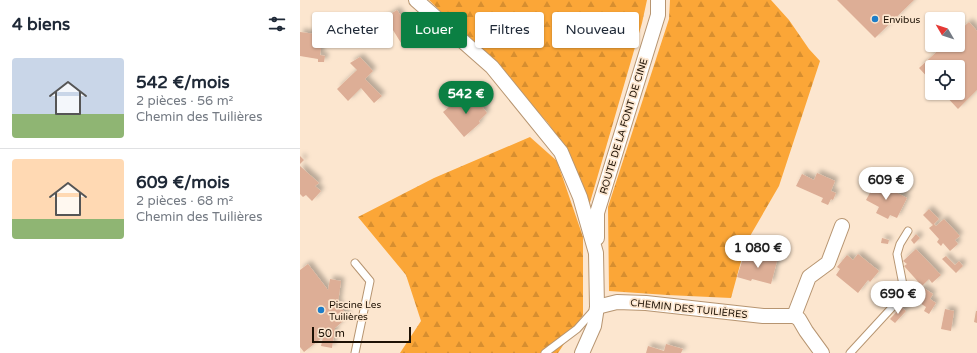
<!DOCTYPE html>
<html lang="fr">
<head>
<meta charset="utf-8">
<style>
	body { margin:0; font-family:"Varela Round",sans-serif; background:#f2f2f3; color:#1f2937; height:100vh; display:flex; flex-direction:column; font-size:15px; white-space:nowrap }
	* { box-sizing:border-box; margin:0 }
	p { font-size:13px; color:#747a83 }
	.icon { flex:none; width:22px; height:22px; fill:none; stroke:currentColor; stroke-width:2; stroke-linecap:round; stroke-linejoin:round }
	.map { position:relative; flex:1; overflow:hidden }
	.sheet { display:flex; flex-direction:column; background:#fff; width:300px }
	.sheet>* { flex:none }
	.hud { position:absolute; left:12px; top:12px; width:380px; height:36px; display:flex; gap:8px }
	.needle { width:26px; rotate:309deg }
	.fabs { position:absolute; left:625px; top:12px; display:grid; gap:8px }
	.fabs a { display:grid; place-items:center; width:40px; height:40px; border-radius:4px; background:#fff; box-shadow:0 1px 3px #0004; font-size:20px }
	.scale { position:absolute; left:12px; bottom:10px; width:99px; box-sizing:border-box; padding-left:4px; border:2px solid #1d1104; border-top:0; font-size:11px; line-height:14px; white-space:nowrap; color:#1d1104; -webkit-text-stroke:3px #fce6cf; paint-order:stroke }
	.price { position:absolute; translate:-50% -34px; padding:0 9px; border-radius:14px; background:#fff; color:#222; font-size:13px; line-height:26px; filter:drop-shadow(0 1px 2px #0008) }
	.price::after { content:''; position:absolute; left:50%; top:24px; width:12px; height:9px; margin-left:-6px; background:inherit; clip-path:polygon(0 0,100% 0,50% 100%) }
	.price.selected { background:#0b8043; color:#fff }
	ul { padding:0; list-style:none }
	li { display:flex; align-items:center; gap:12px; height:100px; padding:0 12px }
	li+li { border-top:1px solid #e0e1e3 }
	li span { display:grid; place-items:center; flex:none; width:112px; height:80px; border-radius:4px; color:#555 }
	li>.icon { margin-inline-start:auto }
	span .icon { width:48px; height:48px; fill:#fffc; stroke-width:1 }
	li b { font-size:17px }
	h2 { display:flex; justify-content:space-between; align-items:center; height:48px; padding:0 12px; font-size:17px }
	.pill { padding:0 14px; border-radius:4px; background:#fff; box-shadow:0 1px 3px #0004; font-size:14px; line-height:36px }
	.pill.selected { background:#0b8043; color:#fff }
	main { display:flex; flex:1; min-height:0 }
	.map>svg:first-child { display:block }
	.forest { fill:url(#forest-firs) }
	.building { fill:#ddae96; filter:url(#shadow) }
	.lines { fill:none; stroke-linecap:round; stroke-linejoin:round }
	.lane-casing { stroke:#b79571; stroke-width:9 }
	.street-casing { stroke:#b79571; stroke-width:16 }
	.lane { stroke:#fff; stroke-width:7 }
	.street { stroke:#fff; stroke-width:14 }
	.poi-dot { fill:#1c7dc9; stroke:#fce6cf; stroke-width:1.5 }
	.labels { text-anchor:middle; stroke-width:3.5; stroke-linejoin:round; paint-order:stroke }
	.poi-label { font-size:10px; fill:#1d1104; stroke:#fce6cf; text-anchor:start }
	.street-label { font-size:10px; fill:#1d1104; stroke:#fce6cf }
</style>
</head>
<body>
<main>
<section class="sheet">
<h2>4 biens<svg class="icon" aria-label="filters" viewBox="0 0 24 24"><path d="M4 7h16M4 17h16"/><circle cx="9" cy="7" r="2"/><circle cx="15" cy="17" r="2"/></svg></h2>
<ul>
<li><span style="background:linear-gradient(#c9d6e8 70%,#8fb573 0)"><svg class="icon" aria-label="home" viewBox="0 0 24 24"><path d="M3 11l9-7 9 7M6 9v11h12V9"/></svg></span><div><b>542 €/mois</b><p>2 pièces · 56 m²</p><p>Chemin des Tuilières</p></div></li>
<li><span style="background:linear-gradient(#ffd9b3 75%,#8fb573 0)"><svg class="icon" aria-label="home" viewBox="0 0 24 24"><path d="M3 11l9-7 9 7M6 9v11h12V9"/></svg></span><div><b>609 €/mois</b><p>2 pièces · 68 m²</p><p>Chemin des Tuilières</p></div></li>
</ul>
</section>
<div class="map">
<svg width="677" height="353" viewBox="0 0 677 353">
	<defs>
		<pattern id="forest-firs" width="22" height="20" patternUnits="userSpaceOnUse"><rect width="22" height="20" fill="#fba637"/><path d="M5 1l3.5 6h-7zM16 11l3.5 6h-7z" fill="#d78e2f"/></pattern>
		<filter id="shadow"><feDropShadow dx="3.5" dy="-3.5" stdDeviation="2" flood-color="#0004"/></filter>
	</defs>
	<rect width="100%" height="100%" fill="#fce6cf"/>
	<g class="forest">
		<polygon points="129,0 347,0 342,23 289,206 272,160 248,123 181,51"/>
		<polygon points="370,0 471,0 489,20 509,49 520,61 479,186 446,243 431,298 367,295 309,291 308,207 369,19"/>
		<polygon points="230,137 257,161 283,237 283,315 258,353 100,353 121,321 106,275 58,217 134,178"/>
	</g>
	<g class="building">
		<polygon points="537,0 614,0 575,38"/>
		<polygon points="97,10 114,35 101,43 93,30 79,38 81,41 70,48 61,33"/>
		<polygon points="669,22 677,31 677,90 658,109 643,93 658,93 658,67 632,67 632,82 619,68 644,45 658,45 658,32"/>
		<polygon points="0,32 23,35 20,55 25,56 24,62 18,62 18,59 0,56"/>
		<polygon points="60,57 73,71 65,79 82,96 74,103 61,88 48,101 37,89 57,70 50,63"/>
		<polygon points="177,95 184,103 181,105 187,113 179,121 180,123 164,137 143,112 156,101 162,109"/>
		<polygon points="0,156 4,160 0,164"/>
		<polygon points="0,166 19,183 15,186 21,191 12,201 6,195 3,197 0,194"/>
		<polygon points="517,173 535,181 531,191 536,193 533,200 531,199 528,205 521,202 523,198 496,186 502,174 514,180"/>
		<polygon points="576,182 607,198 597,218 590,215 588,219 576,213 579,207 566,200"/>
		<polygon points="629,209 639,219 634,224 636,226 644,219 660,236 655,240 658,244 650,251 643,243 641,246 637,242 639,239 629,228 633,225 623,215"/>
		<polygon points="616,234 620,238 614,244 611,240"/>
		<polygon points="582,238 589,240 588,244 581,243"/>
		<polygon points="616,249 641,275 632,283 629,279 622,286 604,266 607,264 603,261"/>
		<polygon points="451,254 477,261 471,284 452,279 451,281 437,277 443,258 450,260"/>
		<polygon points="558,254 579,271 570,282 568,280 558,293 536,275 540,269 537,267 547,255 553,260"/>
		<polygon points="646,256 655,265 659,261 663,266 656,273 642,259"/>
		<polygon points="8,264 28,290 30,279 41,281 38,303 48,317 35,328 32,348 21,346 23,337 4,352 0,347 0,270"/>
		<polygon points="622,287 633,294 630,299 636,303 629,314 624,311 626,307 614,299"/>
		<polygon points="601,307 606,311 595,323 590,319"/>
		<polygon points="645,309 654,311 651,331 641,329"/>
		<polygon points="676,311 677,311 677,323 674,322"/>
		<polygon points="366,344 383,349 381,353 346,353 348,346 364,351"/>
	</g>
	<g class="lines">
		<g class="lane-casing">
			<g id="lane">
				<polyline points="55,353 70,281 55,263"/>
				<polyline points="245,353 277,329 294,310"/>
				<polyline points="550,353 597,302 604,290 597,254 600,244 608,231"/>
			</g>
		</g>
		<g class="street-casing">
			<g id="street">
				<polyline points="116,0 192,67 261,152 280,197 296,253 297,307 294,326 282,353"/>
				<polyline points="297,238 297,213 358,15 358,0"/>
				<polyline points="297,307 317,302 346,303 463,316 494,316 499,319 506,331 522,353"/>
				<polyline points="494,316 509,277 528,263 542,226"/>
			</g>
		</g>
		<use href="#lane" class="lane"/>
		<use href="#street" class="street"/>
	</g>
	<g class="poi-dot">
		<circle cx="575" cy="19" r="4"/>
		<circle cx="21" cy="310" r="4"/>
	</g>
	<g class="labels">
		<g class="poi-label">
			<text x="583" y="23">Envibus</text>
			<text x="29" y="308">Piscine Les<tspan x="29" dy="12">Tuilières</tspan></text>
		</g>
		<g class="street-label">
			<text transform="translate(323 126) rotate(-73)" y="4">ROUTE DE LA FONT DE CINE</text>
			<text transform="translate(389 308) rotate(6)" y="4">CHEMIN DES TUILIÈRES</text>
		</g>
	</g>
</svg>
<div class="fabs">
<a><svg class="needle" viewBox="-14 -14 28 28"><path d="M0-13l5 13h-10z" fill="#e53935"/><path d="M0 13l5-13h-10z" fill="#747a83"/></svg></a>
<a><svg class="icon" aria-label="locate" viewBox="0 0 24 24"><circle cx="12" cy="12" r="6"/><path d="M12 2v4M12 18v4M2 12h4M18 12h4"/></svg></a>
</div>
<div class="scale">50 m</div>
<b class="price selected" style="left:166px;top:115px">542 €</b>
<b class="price" style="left:586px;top:201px">609 €</b>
<b class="price" style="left:458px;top:269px">1 080 €</b>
<b class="price" style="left:598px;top:315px">690 €</b>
<div class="hud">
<a class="pill">Acheter</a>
<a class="pill selected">Louer</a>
<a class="pill">Filtres</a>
<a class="pill">Nouveau</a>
</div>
</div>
</main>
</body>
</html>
